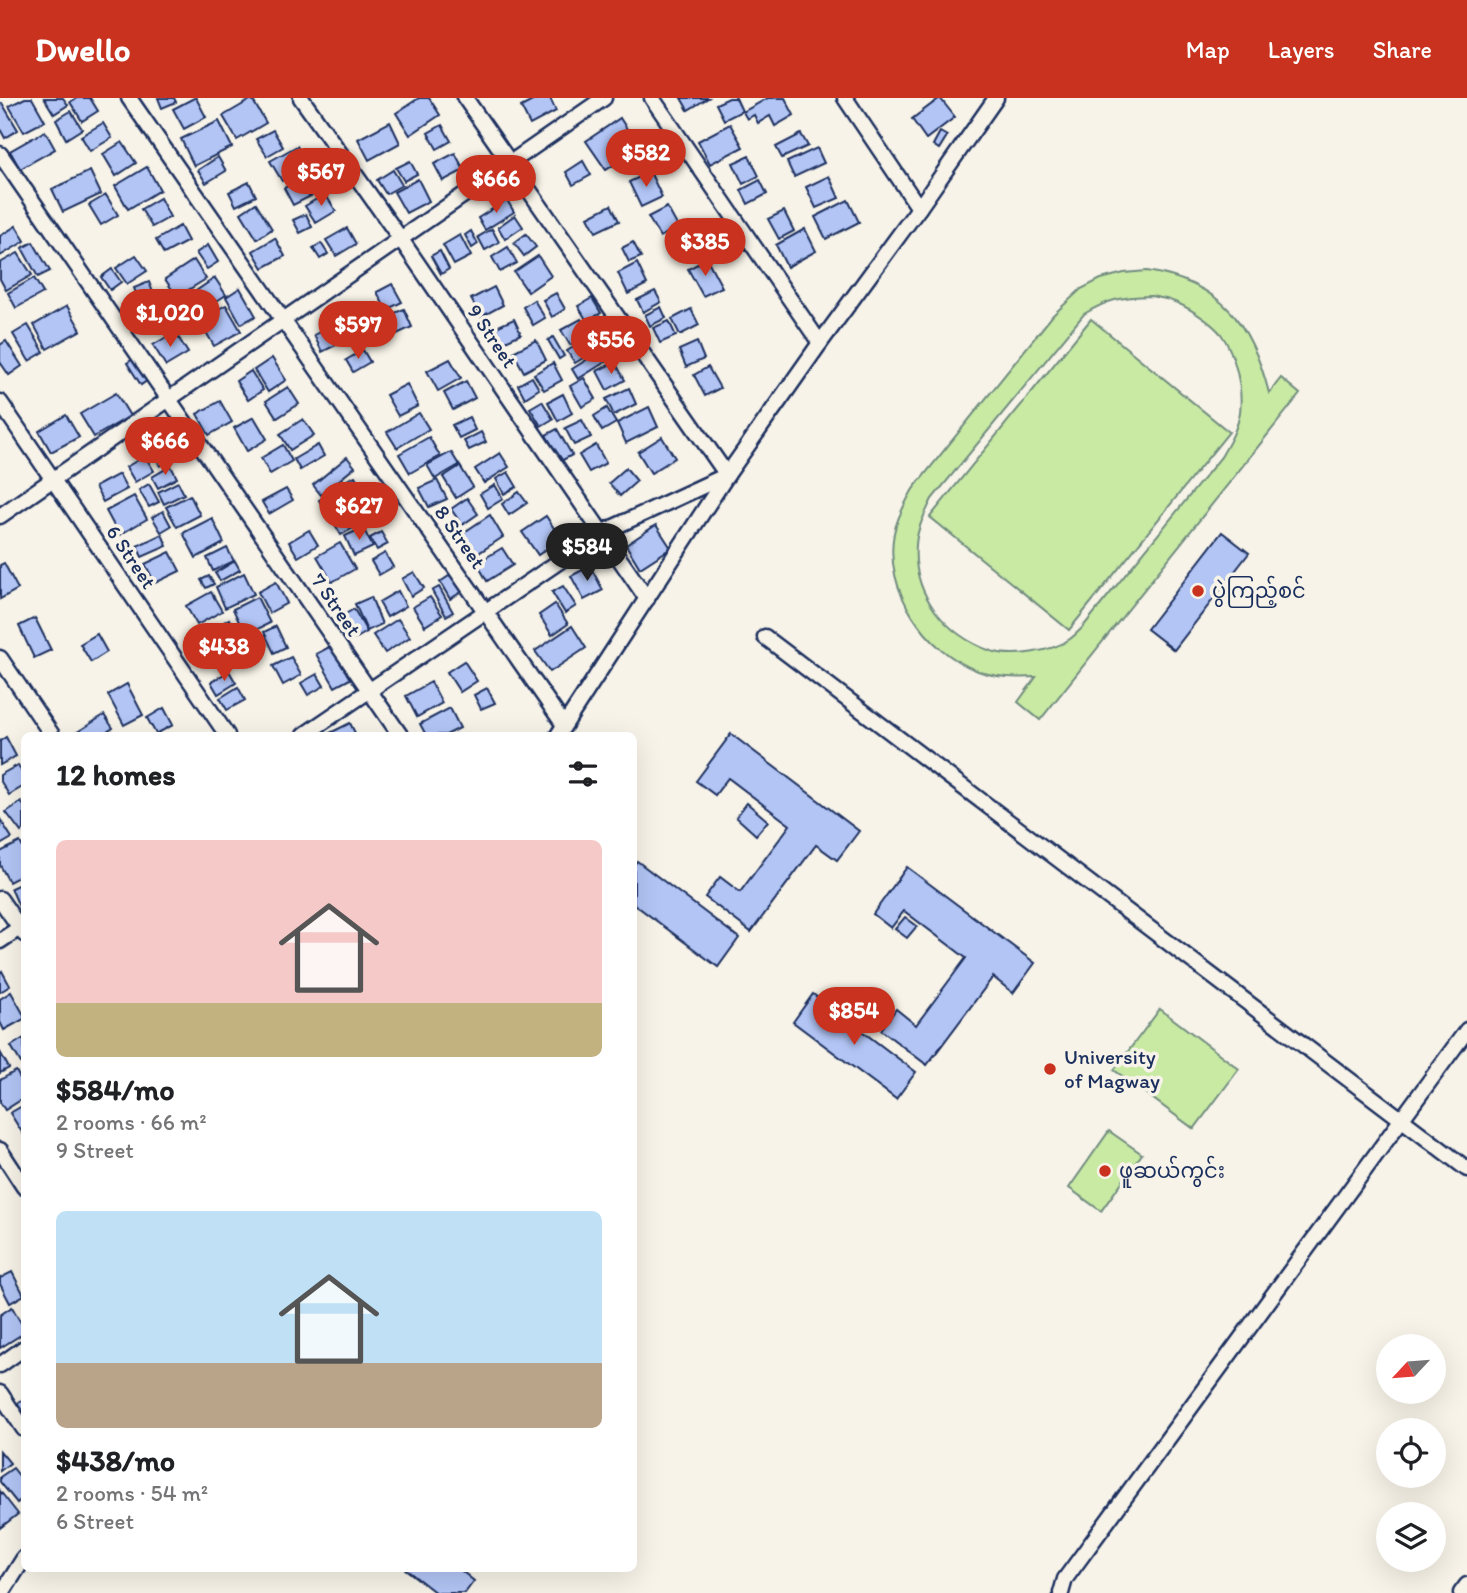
<!DOCTYPE html>
<html lang="en">
<head>
<meta charset="utf-8">
<style>
	body { margin:0; font-family:Itim,"Noto Sans Myanmar",sans-serif; background:#f2f2f2; color:#202124; height:100vh; display:flex; flex-direction:column; font-size:26px; white-space:nowrap }
	* { box-sizing:border-box; margin:0 }
	p { font-size:23px; color:#757577 }
	.icon { flex:none; width:38px; height:38px; fill:none; stroke:currentColor; stroke-width:2; stroke-linecap:round; stroke-linejoin:round }
	.map { position:relative; flex:1; overflow:hidden }
	.side { position:absolute; left:21px; top:634px; width:616px; height:840px; display:flex; flex-direction:column; background:#fff; border-radius:10px; box-shadow:0 7px 28px #0002 }
	.side>* { flex:none }
	.needle { width:46px; rotate:244deg }
	.controls { position:absolute; left:1376px; top:1236px; display:grid; gap:14px }
	.controls a { display:grid; place-items:center; width:70px; height:70px; border-radius:50%; background:#fff; box-shadow:0 7px 28px #0002; font-size:35px }
	.price { position:absolute; translate:-50% -60px; padding:0 16px; border-radius:24px; background:#c8321e; color:#fff; font-size:23px; line-height:46px; filter:drop-shadow(0 2px 4px #0008) }
	.price::after { content:''; position:absolute; left:50%; top:42px; width:21px; height:16px; margin-left:-10px; background:inherit; clip-path:polygon(0 0,100% 0,50% 100%) }
	.price.current { background:#222; color:#fff }
	ul { padding:0; list-style:none }
	li { display:grid; align-content:center; gap:14px; height:371px; padding:0 35px }
	li span { display:grid; place-items:center; height:217px; border-radius:10px; color:#555 }
	li>.icon { margin-inline-start:auto }
	span .icon { width:126px; height:126px; fill:#fffc; stroke-width:1 }
	li b { font-size:30px }
	h2 { display:flex; justify-content:space-between; align-items:center; height:84px; padding:0 35px; font-size:30px }
	header { display:flex; align-items:center; gap:42px; box-sizing:border-box; height:98px; padding:0 35px; background:#c8321e; color:#fff }
	header strong { font-size:33px }
	nav { display:flex; gap:38px; margin-inline-start:auto; font-size:24px }
	.map>svg:first-child { display:block }
	.green { fill:#c8eaa3; stroke:#728c80; stroke-width:2; fill-rule:evenodd }
	.building { fill:#b2c5f5; stroke:#1b2f5e; stroke-width:2 }
	.lines { fill:none; stroke-linecap:round; stroke-linejoin:round }
	.street-casing { stroke:#1b2f5e; stroke-width:19 }
	.street { stroke:#f7f3e8; stroke-width:14 }
	.poi-dot { fill:#c8321e; stroke:#f7f3e8; stroke-width:2.5 }
	.labels { text-anchor:middle; stroke-width:7; stroke-linejoin:round; paint-order:stroke }
	.street-label { font-size:21px; fill:#1b2f5e; stroke:#f7f3e8 }
	.poi-label { font-size:21px; fill:#1b2f5e; stroke:#f7f3e8; text-anchor:start }
</style>
</head>
<body>
<header>
<strong>Dwello</strong>
<nav><a>Map</a><a>Layers</a><a>Share</a></nav>
</header>
<div class="map">
<svg width="1467" height="1495" viewBox="0 0 1467 1495">
	<rect width="100%" height="100%" fill="#f7f3e8"/>
	<filter id="ink" filterUnits="userSpaceOnUse"><feTurbulence type="fractalNoise" baseFrequency=".0143" numOctaves="2"/><feDisplacementMap in="SourceGraphic" scale="14" xChannelSelector="R" yChannelSelector="G"/><feConvolveMatrix kernelMatrix="1 2 1 2 8 2 1 2 1" color-interpolation-filters="sRGB"/></filter>
	<g filter="url(#ink)">
		<g class="green">
			<path d="M 1147,173 C 1222,185 1251,225 1269,295 L 1281,280 L 1300,296 L 1040,622 L 1018,604 L 1036,579 C 1016,580 997,580 978,573 C 926,554 883,491 894,435 C 897,420 905,405 913,391 L 1053,217 L 1081,191 L 1101,181 L 1124,175 ZM 1151,198 C 1158,200 1165,200 1172,203 C 1187,208 1211,224 1221,236 C 1235,255 1243,291 1240,314 C 1238,330 1229,345 1221,359 L 1082,530 C 1078,534 1074,538 1070,541 C 1052,554 1012,560 991,553 C 946,537 912,497 916,447 C 917,430 925,416 932,401 L 1084,216 C 1109,201 1121,199 1151,198 Z"/>
			<polygon points="1091,221 1229,334 1069,532 930,419"/>
			<polygon points="1160,911 1239,971 1194,1031 1114,972"/>
			<polygon points="1109,1033 1142,1056 1101,1113 1069,1090"/>
		</g>
		<g class="building">
			<polygon points="25,0 32,0 45,23 24,34 9,8"/>
			<polygon points="44,0 63,0 68,7 54,16"/>
			<polygon points="77,0 90,0 98,13 82,23 70,4"/>
			<polygon points="158,0 174,0 176,4 162,10"/>
			<polygon points="194,0 196,0 206,19 184,31 173,11"/>
			<polygon points="419,0 429,0 440,17 410,37 396,15"/>
			<polygon points="538,0 550,0 556,13 530,27 521,9"/>
			<polygon points="681,0 708,0 688,12"/>
			<polygon points="729,0 736,0 742,13 724,22 716,6"/>
			<polygon points="768,0 785,0 794,17 775,28 770,18 758,25 754,17 747,21 743,14"/>
			<polygon points="940,0 955,19 926,41 912,21"/>
			<polygon points="252,1 266,25 237,42 223,18"/>
			<polygon points="2,5 18,32 5,40 0,31 0,6"/>
			<polygon points="71,13 82,31 66,41 56,22"/>
			<polygon points="620,20 639,50 606,72 586,43"/>
			<polygon points="219,23 232,49 194,68 181,41"/>
			<polygon points="390,24 400,45 369,62 358,41"/>
			<polygon points="103,25 112,40 90,53 81,38"/>
			<polygon points="730,26 743,49 710,66 698,43"/>
			<polygon points="442,27 451,43 437,51 428,35"/>
			<polygon points="273,32 283,49 267,58 256,41"/>
			<polygon points="45,33 55,51 20,71 10,53"/>
			<polygon points="940,34 947,38 939,51 933,47"/>
			<polygon points="801,36 808,48 782,60 776,49"/>
			<polygon points="122,44 136,65 116,78 103,56"/>
			<polygon points="297,48 308,68 282,83 270,63"/>
			<polygon points="817,50 824,65 794,79 787,64"/>
			<polygon points="455,55 464,72 443,83 434,66"/>
			<polygon points="749,58 759,78 743,86 733,65"/>
			<polygon points="218,59 226,73 206,85 198,72"/>
			<polygon points="410,63 417,76 404,83 396,70"/>
			<polygon points="583,63 591,77 573,87 566,74"/>
			<polygon points="147,69 160,92 128,111 115,88"/>
			<polygon points="393,72 402,87 386,96 377,82"/>
			<polygon points="90,73 101,96 63,114 52,91"/>
			<polygon points="650,74 662,99 641,109 629,84"/>
			<polygon points="306,78 315,96 293,107 284,90"/>
			<polygon points="829,78 839,100 816,110 806,89"/>
			<polygon points="418,81 429,103 406,115 394,94"/>
			<polygon points="760,82 767,96 748,106 741,92"/>
			<polygon points="249,84 256,98 236,108 229,94"/>
			<polygon points="325,96 336,113 316,125 305,108"/>
			<polygon points="106,97 118,117 101,127 89,107"/>
			<polygon points="160,100 170,119 152,129 141,111"/>
			<polygon points="507,102 514,114 485,132 478,120"/>
			<polygon points="848,102 859,124 826,141 815,119"/>
			<polygon points="256,105 272,131 257,141 241,115"/>
			<polygon points="611,107 619,123 596,134 588,119"/>
			<polygon points="667,109 678,129 660,139 648,119"/>
			<polygon points="784,113 794,133 779,141 768,121"/>
			<polygon points="306,116 312,129 300,135 293,122"/>
			<polygon points="515,117 523,129 505,141 498,129"/>
			<polygon points="16,128 25,143 0,158 0,138"/>
			<polygon points="180,128 188,143 164,156 156,142"/>
			<polygon points="347,130 356,146 336,158 326,142"/>
			<polygon points="492,131 499,144 485,152 478,139"/>
			<polygon points="805,131 816,153 787,169 776,147"/>
			<polygon points="471,133 478,146 472,150 465,137"/>
			<polygon points="690,134 698,151 684,158 676,141"/>
			<polygon points="526,136 536,149 524,158 514,145"/>
			<polygon points="460,137 471,158 454,167 443,147"/>
			<polygon points="275,140 285,158 263,170 253,153"/>
			<polygon points="33,144 50,173 38,179 22,150"/>
			<polygon points="633,144 641,159 629,164 622,150"/>
			<polygon points="321,145 328,156 320,161 313,150"/>
			<polygon points="208,147 218,164 207,171 196,155"/>
			<polygon points="508,149 517,165 500,174 492,159"/>
			<polygon points="440,153 449,171 441,176 431,158"/>
			<polygon points="18,155 32,177 6,192 0,181 0,165"/>
			<polygon points="136,157 147,173 127,186 116,170"/>
			<polygon points="538,158 551,178 528,194 514,174"/>
			<polygon points="707,161 722,189 703,198 688,171"/>
			<polygon points="194,162 206,181 177,199 165,181"/>
			<polygon points="637,165 647,186 628,196 618,175"/>
			<polygon points="112,171 121,184 110,192 101,179"/>
			<polygon points="34,180 43,195 16,210 8,195"/>
			<polygon points="215,180 226,197 201,213 190,197"/>
			<polygon points="149,184 156,202 141,208 134,190"/>
			<polygon points="392,186 402,204 386,212 377,194"/>
			<polygon points="494,189 503,207 481,219 471,201"/>
			<polygon points="240,190 256,218 241,226 226,199"/>
			<polygon points="655,193 661,204 643,214 637,202"/>
			<polygon points="556,195 565,211 552,219 543,202"/>
			<polygon points="592,200 601,215 587,223 578,208"/>
			<polygon points="534,202 545,220 533,227 523,209"/>
			<polygon points="226,207 241,233 214,248 199,222"/>
			<polygon points="67,208 81,232 47,251 34,227"/>
			<polygon points="174,208 182,225 161,235 153,219"/>
			<polygon points="355,209 365,226 354,232 344,215"/>
			<polygon points="661,209 666,220 650,228 645,217"/>
			<polygon points="404,211 412,229 397,236 388,218"/>
			<polygon points="691,211 699,227 680,237 672,221"/>
			<polygon points="514,221 521,236 501,245 494,230"/>
			<polygon points="581,221 589,236 570,247 561,232"/>
			<polygon points="669,223 676,238 660,245 653,230"/>
			<polygon points="339,224 348,241 322,254 314,237"/>
			<polygon points="28,227 44,254 29,263 13,236"/>
			<polygon points="175,234 188,255 166,268 153,247"/>
			<polygon points="553,239 564,258 559,261 548,242"/>
			<polygon points="588,240 596,252 575,265 567,253"/>
			<polygon points="536,242 546,262 524,274 513,254"/>
			<polygon points="6,243 22,268 9,277 0,264 0,247"/>
			<polygon points="697,244 704,261 686,269 679,252"/>
			<polygon points="604,251 610,261 578,281 572,271"/>
			<polygon points="363,252 370,264 353,274 346,262"/>
			<polygon points="143,254 158,275 141,287 127,265"/>
			<polygon points="272,260 286,282 268,294 254,272"/>
			<polygon points="450,261 461,280 438,293 427,273"/>
			<polygon points="615,264 625,282 607,292 597,273"/>
			<polygon points="553,265 562,282 544,292 534,276"/>
			<polygon points="708,269 720,290 705,298 694,277"/>
			<polygon points="251,273 263,292 248,302 236,283"/>
			<polygon points="532,279 539,291 525,300 518,287"/>
			<polygon points="584,280 596,301 582,309 570,288"/>
			<polygon points="466,283 475,300 453,312 444,295"/>
			<polygon points="407,286 418,308 398,318 386,297"/>
			<polygon points="288,289 299,306 277,320 266,303"/>
			<polygon points="629,290 636,306 614,317 606,301"/>
			<polygon points="116,295 130,318 94,339 80,316"/>
			<polygon points="563,296 572,315 558,323 548,304"/>
			<polygon points="220,303 232,324 209,337 197,316"/>
			<polygon points="542,303 553,321 541,328 530,310"/>
			<polygon points="649,309 658,329 626,345 617,325"/>
			<polygon points="607,310 616,325 602,333 594,318"/>
			<polygon points="419,315 429,331 397,350 387,334"/>
			<polygon points="66,317 79,339 51,354 39,333"/>
			<polygon points="254,319 267,341 247,353 234,330"/>
			<polygon points="469,319 475,332 459,340 452,327"/>
			<polygon points="303,321 314,337 290,352 280,336"/>
			<polygon points="582,322 591,339 574,347 565,330"/>
			<polygon points="557,331 572,357 561,363 546,337"/>
			<polygon points="481,334 486,344 469,352 464,343"/>
			<polygon points="166,338 176,360 160,368 149,345"/>
			<polygon points="429,339 440,358 410,375 399,356"/>
			<polygon points="662,339 675,360 651,375 638,354"/>
			<polygon points="283,347 292,363 270,376 261,360"/>
			<polygon points="318,347 324,358 300,372 294,361"/>
			<polygon points="596,347 606,365 589,374 579,357"/>
			<polygon points="451,354 459,367 435,381 427,367"/>
			<polygon points="500,355 509,369 484,385 475,371"/>
			<polygon points="145,358 154,373 135,384 126,369"/>
			<polygon points="347,359 355,369 321,397 313,387"/>
			<polygon points="171,368 177,380 158,390 152,379"/>
			<polygon points="460,368 473,389 456,400 443,379"/>
			<polygon points="626,370 637,383 620,398 609,385"/>
			<polygon points="508,374 517,389 504,396 496,381"/>
			<polygon points="119,376 127,391 103,404 95,389"/>
			<polygon points="355,378 362,390 344,399 337,387"/>
			<polygon points="437,382 447,401 429,409 419,390"/>
			<polygon points="178,384 184,396 164,406 158,394"/>
			<polygon points="149,386 159,404 149,409 139,392"/>
			<polygon points="495,387 503,401 488,410 480,396"/>
			<polygon points="286,391 293,402 269,416 262,404"/>
			<polygon points="334,393 341,405 326,414 319,402"/>
			<polygon points="365,393 377,414 357,425 345,404"/>
			<polygon points="519,394 527,405 509,417 502,406"/>
			<polygon points="190,397 200,417 177,429 166,409"/>
			<polygon points="134,398 147,421 119,437 106,413"/>
			<polygon points="467,400 478,416 462,427 451,411"/>
			<polygon points="343,409 355,429 341,437 329,416"/>
			<polygon points="163,413 171,428 161,434 152,419"/>
			<polygon points="490,417 503,439 474,458 460,437"/>
			<polygon points="546,418 561,441 538,457 522,434"/>
			<polygon points="212,420 224,445 196,460 183,435"/>
			<polygon points="656,427 671,450 640,470 626,447"/>
			<polygon points="363,430 373,449 354,458 345,438"/>
			<polygon points="309,432 318,447 298,459 289,444"/>
			<polygon points="381,434 388,446 377,452 370,440"/>
			<polygon points="1222,434 1249,455 1174,552 1147,531"/>
			<polygon points="162,436 167,448 142,459 137,448"/>
			<polygon points="340,445 355,471 332,484 317,458"/>
			<polygon points="227,450 234,463 213,473 207,460"/>
			<polygon points="502,450 513,467 487,483 477,465"/>
			<polygon points="170,454 180,473 155,485 145,466"/>
			<polygon points="385,455 393,469 379,477 371,463"/>
			<polygon points="235,463 240,472 220,483 215,475"/>
			<polygon points="4,465 18,491 0,501 0,467"/>
			<polygon points="590,468 603,492 584,502 571,478"/>
			<polygon points="414,474 424,490 411,498 402,481"/>
			<polygon points="244,475 254,496 225,510 216,489"/>
			<polygon points="452,476 463,493 450,501 440,484"/>
			<polygon points="209,478 214,486 206,490 201,482"/>
			<polygon points="276,484 287,505 269,515 258,494"/>
			<polygon points="563,488 576,508 565,515 552,494"/>
			<polygon points="439,489 453,514 446,518 432,493"/>
			<polygon points="398,493 406,508 387,519 379,504"/>
			<polygon points="211,494 222,513 197,527 186,508"/>
			<polygon points="257,499 270,525 245,537 233,511"/>
			<polygon points="371,499 382,526 367,533 355,506"/>
			<polygon points="430,499 442,517 425,528 413,509"/>
			<polygon points="555,506 568,526 552,537 539,517"/>
			<polygon points="354,511 367,534 355,541 342,518"/>
			<polygon points="35,520 51,552 34,560 19,528"/>
			<polygon points="229,521 240,541 227,548 216,529"/>
			<polygon points="398,521 410,539 385,555 373,537"/>
			<polygon points="276,528 286,549 274,555 264,534"/>
			<polygon points="572,528 586,550 550,574 535,553"/>
			<polygon points="214,530 223,551 205,559 196,538"/>
			<polygon points="97,536 107,554 91,564 80,546"/>
			<polygon points="331,548 350,581 335,589 316,556"/>
			<polygon points="291,559 301,577 283,587 273,568"/>
			<polygon points="464,563 477,583 460,594 447,574"/>
			<polygon points="229,573 236,585 218,596 211,584"/>
			<polygon points="317,576 324,588 308,597 301,585"/>
			<polygon points="431,584 442,605 417,619 406,598"/>
			<polygon points="127,586 143,617 124,627 108,597"/>
			<polygon points="238,589 245,602 227,612 220,600"/>
			<polygon points="487,590 495,605 481,611 474,597"/>
			<polygon points="164,610 173,627 156,636 147,620"/>
			<polygon points="450,610 460,630 446,637 426,637 420,626"/>
			<polygon points="104,617 113,630 102,637 78,637 76,635"/>
			<polygon points="350,625 356,637 331,637 330,635"/>
			<polygon points="731,636 859,733 837,762 816,747 751,834 705,799 720,779 740,794 790,727 728,680 715,697 696,683"/>
			<polygon points="6,639 16,658 0,667 0,643"/>
			<polygon points="18,667 24,678 24,688 9,697 0,682 0,677"/>
			<polygon points="21,704 24,708 24,731 21,734 6,714"/>
			<polygon points="747,705 768,723 756,737 736,719"/>
			<polygon points="0,721 12,740 0,747"/>
			<polygon points="20,744 24,752 24,776 9,784 0,767 0,754"/>
			<polygon points="637,763 739,840 718,869 634,806 634,767"/>
			<polygon points="907,769 1035,865 1013,895 993,879 927,967 881,932 896,911 916,927 966,860 904,813 891,830 873,816"/>
			<polygon points="24,784 24,809 20,811 11,790"/>
			<polygon points="905,819 917,828 907,840 895,831"/>
			<polygon points="2,873 10,888 0,894 0,875"/>
			<polygon points="11,894 24,917 24,921 4,932 0,924 0,901"/>
			<polygon points="813,896 916,974 896,1001 793,924"/>
			<polygon points="24,940 24,963 21,965 11,948"/>
			<polygon points="0,954 9,970 0,975"/>
			<polygon points="16,973 24,988 24,1000 5,1012 0,1004 0,982"/>
			<polygon points="24,1007 24,1035 23,1036 10,1015"/>
			<polygon points="12,1174 24,1197 10,1205 0,1186 0,1180"/>
			<polygon points="12,1209 24,1230 24,1235 0,1250 0,1217"/>
			<polygon points="24,1300 24,1318 16,1307"/>
			<polygon points="0,1353 10,1365 0,1373"/>
			<polygon points="13,1370 24,1384 24,1399 17,1405 0,1384 0,1379"/>
			<polygon points="0,1393 18,1416 0,1430"/>
			<polygon points="404,1470 458,1470 474,1483 465,1495 436,1495"/>
		</g>
		<g class="lines">
			<g class="street-casing">
				<g id="street">
					<polyline points="129,0 564,627"/>
					<polyline points="301,0 400,140 647,501"/>
					<polyline points="465,0 727,377 558,637"/>
					<polyline points="652,0 820,245"/>
					<polyline points="845,0 919,110"/>
					<polyline points="0,56 400,637"/>
					<polyline points="0,304 227,637"/>
					<polyline points="0,418 604,0"/>
					<polyline points="765,539 1467,1071"/>
					<polyline points="0,560 52,637"/>
					<polyline points="304,637 601,435 727,377 820,245 919,110 996,0"/>
					<polyline points="0,801 24,836"/>
					<polyline points="0,843 24,827"/>
					<polyline points="0,1052 24,1089"/>
					<polyline points="0,1267 24,1250"/>
					<polyline points="0,1295 24,1331"/>
					<polyline points="2,1495 24,1460"/>
					<polyline points="1061,1495 1065,1481 1467,932"/>
					<polyline points="1461,1495 1467,1487"/>
				</g>
			</g>
			<use href="#street" class="street"/>
		</g>
	</g>
	<g class="poi-dot">
		<circle cx="1198" cy="493" r="7"/>
		<circle cx="1050" cy="971" r="7"/>
		<circle cx="1105" cy="1073" r="7"/>
	</g>
	<g class="labels">
		<g class="street-label">
			<text transform="translate(492 238) rotate(56)" y="7">9 Street</text>
			<text transform="translate(460 439) rotate(55)" y="7">8 Street</text>
			<text transform="translate(131 459) rotate(56)" y="7">6 Street</text>
			<text transform="translate(336 507) rotate(55)" y="7">7 Street</text>
		</g>
		<g class="poi-label">
			<text x="1212" y="500">ပွဲကြည့်စင်</text>
			<text x="1064" y="966">University<tspan x="1064" dy="24">of Magway</tspan></text>
			<text x="1119" y="1080">ဖူဆယ်ကွင်း</text>
		</g>
	</g>
</svg>
<div class="controls">
<a><svg class="needle" viewBox="-14 -14 28 28"><path d="M0-13l5 13h-10z" fill="#e53935"/><path d="M0 13l5-13h-10z" fill="#757577"/></svg></a>
<a><svg class="icon" aria-label="locate" viewBox="0 0 24 24"><circle cx="12" cy="12" r="6"/><path d="M12 2v4M12 18v4M2 12h4M18 12h4"/></svg></a>
<a><svg class="icon" aria-label="layers" viewBox="0 0 24 24"><path d="M12 4l9 5-9 5-9-5zM3 14l9 5 9-5"/></svg></a>
</div>
<b class="price" style="left:646px;top:91px">$582</b>
<b class="price" style="left:321px;top:110px">$567</b>
<b class="price" style="left:496px;top:117px">$666</b>
<b class="price" style="left:705px;top:180px">$385</b>
<b class="price" style="left:170px;top:251px">$1,020</b>
<b class="price" style="left:358px;top:263px">$597</b>
<b class="price" style="left:611px;top:278px">$556</b>
<b class="price" style="left:165px;top:379px">$666</b>
<b class="price" style="left:359px;top:444px">$627</b>
<b class="price current" style="left:587px;top:485px">$584</b>
<b class="price" style="left:224px;top:585px">$438</b>
<b class="price" style="left:854px;top:949px">$854</b>
<section class="side">
<h2>12 homes<svg class="icon" aria-label="filters" viewBox="0 0 24 24"><path d="M4 7h16M4 17h16"/><circle cx="9" cy="7" r="2"/><circle cx="15" cy="17" r="2"/></svg></h2>
<ul>
<li><span style="background:linear-gradient(#f6c9c9 75%,#c2b280 0)"><svg class="icon" aria-label="home" viewBox="0 0 24 24"><path d="M3 11l9-7 9 7M6 9v11h12V9"/></svg></span><div><b>$584/mo</b><p>2 rooms · 66 m²</p><p>9 Street</p></div></li>
<li><span style="background:linear-gradient(#bfe0f5 70%,#b9a48a 0)"><svg class="icon" aria-label="home" viewBox="0 0 24 24"><path d="M3 11l9-7 9 7M6 9v11h12V9"/></svg></span><div><b>$438/mo</b><p>2 rooms · 54 m²</p><p>6 Street</p></div></li>
</ul>
</section>
</div>
</body>
</html>
